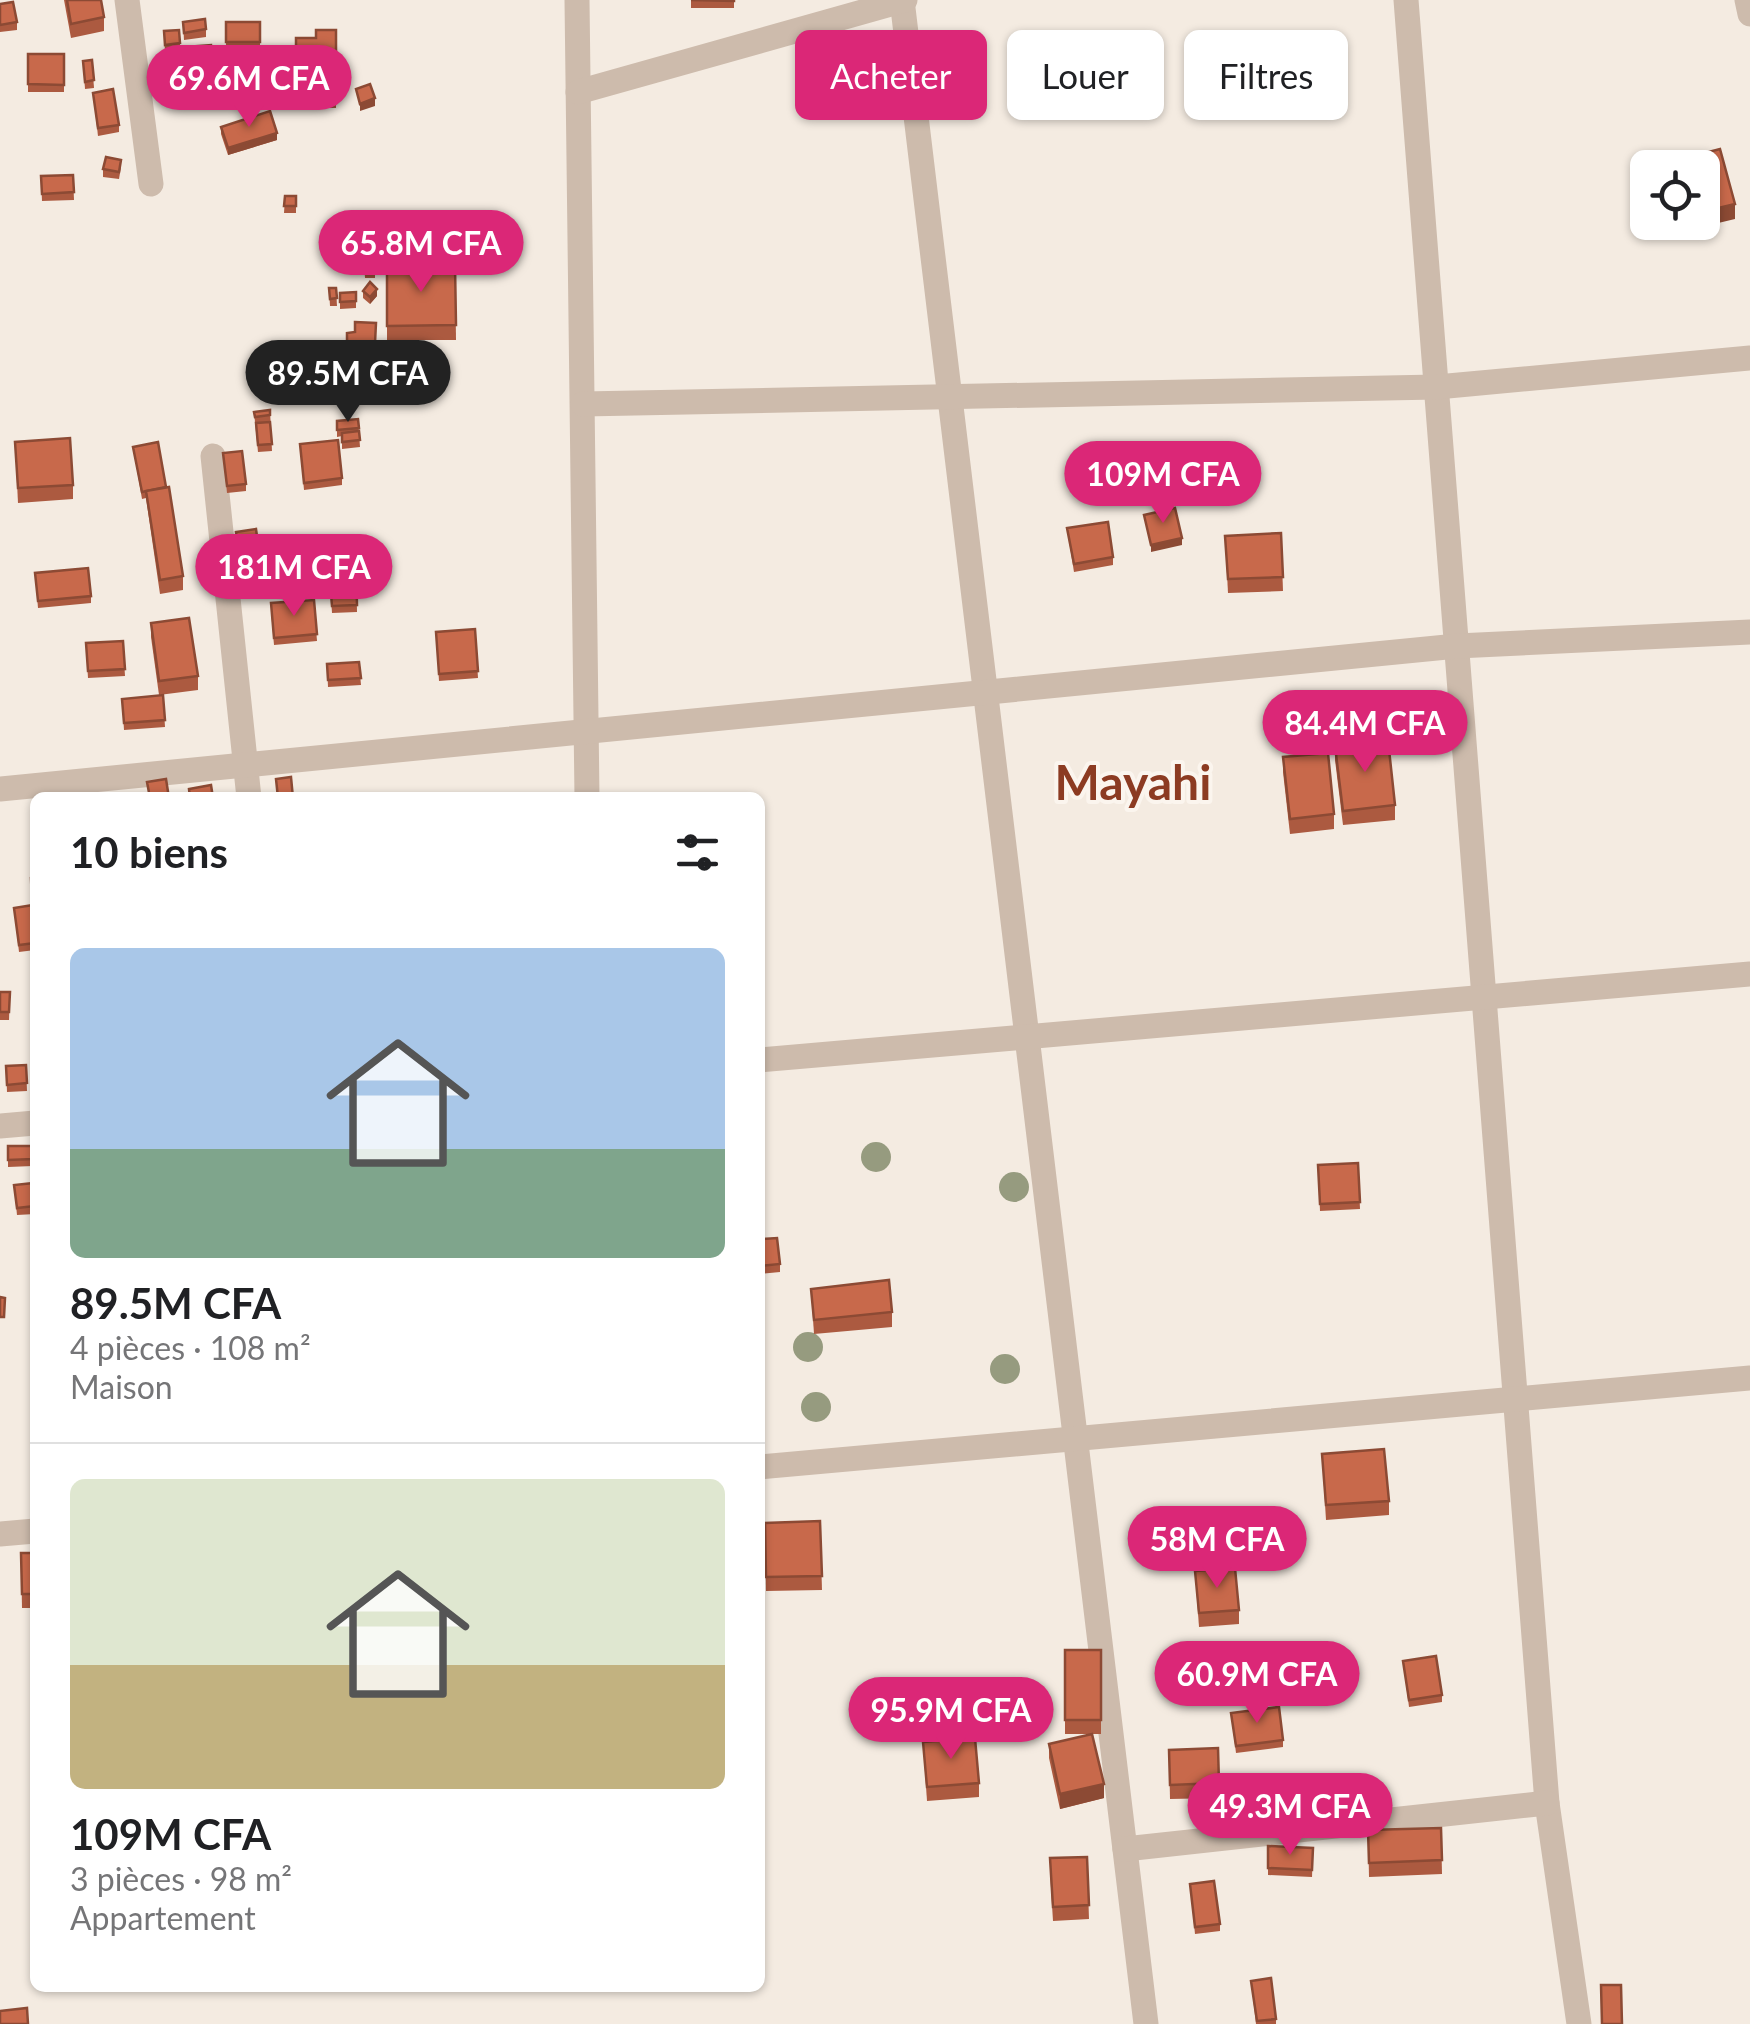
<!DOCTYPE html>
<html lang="fr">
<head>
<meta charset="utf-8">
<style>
	body { margin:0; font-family:Lato,sans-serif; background:#f2f2f2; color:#202124; height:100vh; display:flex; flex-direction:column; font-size:38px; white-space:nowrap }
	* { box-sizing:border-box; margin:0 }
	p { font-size:32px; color:#757577 }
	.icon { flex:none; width:55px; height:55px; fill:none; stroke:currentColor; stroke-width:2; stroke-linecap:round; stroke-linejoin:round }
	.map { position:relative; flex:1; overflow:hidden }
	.side { position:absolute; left:30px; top:792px; width:735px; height:1200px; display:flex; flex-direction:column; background:#fff; border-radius:15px; box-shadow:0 2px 8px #0004 }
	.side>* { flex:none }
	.guide { position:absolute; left:795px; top:30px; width:805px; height:90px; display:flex; gap:20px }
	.controls { position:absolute; left:1630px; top:150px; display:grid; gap:20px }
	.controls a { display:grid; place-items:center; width:90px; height:90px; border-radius:15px; background:#fff; box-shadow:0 2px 8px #0004; font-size:50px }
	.price { position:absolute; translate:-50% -85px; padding:0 22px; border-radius:35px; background:#db2777; color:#fff; font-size:32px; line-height:65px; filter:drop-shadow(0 2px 5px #0008) }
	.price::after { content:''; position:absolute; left:50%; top:60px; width:30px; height:22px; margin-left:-15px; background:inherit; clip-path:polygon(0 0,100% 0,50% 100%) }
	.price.on { background:#222; color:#fff }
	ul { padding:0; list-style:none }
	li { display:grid; align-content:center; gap:20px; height:530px; padding:0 40px }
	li+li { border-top:2px solid #e0e0e0 }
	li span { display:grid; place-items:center; height:310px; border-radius:15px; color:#555 }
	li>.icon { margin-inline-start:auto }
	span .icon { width:180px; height:180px; fill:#fffc; stroke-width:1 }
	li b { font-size:42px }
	h2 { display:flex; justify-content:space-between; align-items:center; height:120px; padding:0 40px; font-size:42px }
	.pill { padding:0 35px; border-radius:15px; background:#fff; box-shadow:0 2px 8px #0004; font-size:35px; line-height:90px }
	.pill.on { background:#db2777; color:#fff }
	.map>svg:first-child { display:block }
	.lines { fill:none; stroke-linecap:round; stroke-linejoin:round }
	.minor { stroke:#cdbbac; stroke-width:25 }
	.tree { fill:#969b7f }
	.wall { fill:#ac5a40 }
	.shaded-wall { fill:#8c4a34 }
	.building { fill:#c8694b; stroke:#8c4a34; stroke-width:2.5 }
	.labels { text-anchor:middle; stroke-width:8; stroke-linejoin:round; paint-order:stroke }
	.town-label { font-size:48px; font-weight:bold; fill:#8c3b22; stroke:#fbf5ee }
</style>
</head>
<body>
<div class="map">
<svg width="1750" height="2024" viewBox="0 0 1750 2024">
	<rect width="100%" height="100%" fill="#f4ebe1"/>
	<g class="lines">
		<g class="minor">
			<polyline points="127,0 151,184"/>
			<polyline points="577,0 587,798"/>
			<polyline points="902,0 1146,2024"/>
			<polyline points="1406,0 1547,1803 1579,2024"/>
			<polyline points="1747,0 1750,14"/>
			<polyline points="578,92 905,0"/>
			<polyline points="583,404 1437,387 1750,358"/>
			<polyline points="213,456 249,798"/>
			<polyline points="0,789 1457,646 1750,632"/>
			<polyline points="760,1060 1750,974"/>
			<polyline points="0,1126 35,1123"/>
			<polyline points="760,1467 1750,1378"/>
			<polyline points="0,1534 35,1531"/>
			<polyline points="1125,1849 1547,1803"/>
		</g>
	</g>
	<g class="tree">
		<circle cx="876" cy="1157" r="15"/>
		<circle cx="1014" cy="1187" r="15"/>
		<circle cx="808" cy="1347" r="15"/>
		<circle cx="1005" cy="1369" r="15"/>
		<circle cx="816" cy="1407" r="15"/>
	</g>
	<g class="wall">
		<polygon points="64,0 101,0 104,17 104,31 71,38"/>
		<rect x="691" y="0" width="43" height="8"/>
		<polygon points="0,4 17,22 17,30 0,32"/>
		<polygon points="183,22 206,29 206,37 184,40"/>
		<rect x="226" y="22" width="34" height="27"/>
		<polygon points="336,30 336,108 296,108 296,38 316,38"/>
		<polygon points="164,31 180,43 180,51 165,52"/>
		<polygon points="211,45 214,93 189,95 186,47"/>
		<rect x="28" y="54" width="36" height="38"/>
		<polygon points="92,60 94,88 85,89 83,61"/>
		<polygon points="93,93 119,125 119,132 98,136"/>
		<polygon points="221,127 277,140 228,155 221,134"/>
		<polygon points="121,167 119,179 103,177 103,169"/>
		<polygon points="73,175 74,200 42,201 41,176"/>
		<polygon points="285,196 296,196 296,213 284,213"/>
		<polygon points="375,262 375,278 365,278 364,263"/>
		<polygon points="455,264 456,340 387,340 387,265"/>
		<polygon points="329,288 336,288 337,306 330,306"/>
		<polygon points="363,291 377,296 370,304 363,298"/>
		<polygon points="356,292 356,308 340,309 340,293"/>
		<polygon points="376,323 375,350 347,352 347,333 355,332"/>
		<polygon points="270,410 272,451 258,452 254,412"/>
		<polygon points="358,419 360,447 342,449 342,436 337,437 337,421"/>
		<polygon points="15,442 73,485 73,499 18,503"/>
		<polygon points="300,444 342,478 342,485 304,490"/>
		<polygon points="133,447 183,576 183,590 160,594 146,498 142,499"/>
		<polygon points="223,453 246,484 246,491 227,493"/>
		<polygon points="1067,528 1113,557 1113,565 1074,572"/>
		<polygon points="236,532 264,588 264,595 244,598"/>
		<polygon points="1281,533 1283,591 1228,593 1225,536"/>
		<polygon points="356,569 357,612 332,613 329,570"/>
		<polygon points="35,573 91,596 91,603 38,608"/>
		<polygon points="314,600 317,641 274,645 271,611"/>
		<polygon points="151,623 198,676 198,690 159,695 151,637"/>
		<polygon points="475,629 478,678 439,681 436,632"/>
		<polygon points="123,641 125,676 88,678 86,643"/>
		<polygon points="359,662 361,685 328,687 327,664"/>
		<polygon points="163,695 165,727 124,730 122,699"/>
		<polygon points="1335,746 1395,805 1395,820 1343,825 1335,760"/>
		<polygon points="1283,757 1334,814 1334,829 1290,834 1283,772"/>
		<polygon points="35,877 35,950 19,952 14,908 32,905 31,878"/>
		<polygon points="0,992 10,992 9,1020 0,1020"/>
		<polygon points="26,1065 27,1091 7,1092 6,1066"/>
		<polygon points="8,1146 32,1146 33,1166 8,1167"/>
		<polygon points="1358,1163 1360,1209 1320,1211 1318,1165"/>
		<polygon points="14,1185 35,1192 35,1214 17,1215"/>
		<polygon points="760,1239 780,1264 780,1272 760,1274"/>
		<polygon points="811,1289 892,1312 892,1327 814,1334"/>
		<polygon points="1322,1454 1389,1501 1389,1515 1326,1520"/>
		<polygon points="820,1521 822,1590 766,1591 765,1523"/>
		<polygon points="21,1553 35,1553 35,1608 22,1608"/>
		<polygon points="1195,1571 1239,1610 1239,1624 1199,1627"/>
		<polygon points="1065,1650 1101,1650 1101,1734 1092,1734 1104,1798 1060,1809 1049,1758 1049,1744 1091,1734 1065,1734"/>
		<polygon points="1403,1661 1442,1695 1442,1702 1409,1707"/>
		<polygon points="1231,1713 1283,1740 1283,1747 1236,1753"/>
		<polygon points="923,1742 979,1783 979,1797 927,1801"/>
		<polygon points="1218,1748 1219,1798 1170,1799 1169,1750"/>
		<polygon points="1441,1828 1442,1874 1369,1877 1368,1830"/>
		<polygon points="1268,1846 1313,1848 1312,1877 1268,1875"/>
		<polygon points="1087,1857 1089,1919 1053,1921 1050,1872"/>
		<polygon points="1190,1884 1220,1924 1220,1931 1195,1934"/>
		<polygon points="1251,1981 1276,2019 1276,2024 1256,2024"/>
	</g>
	<g class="shaded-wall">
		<polygon points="375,98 375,106 360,111 360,104"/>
		<polygon points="277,133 277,140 228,155 228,148"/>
		<polygon points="1735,204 1735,219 1668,235 1668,222 1702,222 1702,212"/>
		<polygon points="377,289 377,296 370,304 370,297"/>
		<polygon points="1182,538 1182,545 1151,552 1151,545"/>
		<polygon points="1104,1784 1104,1798 1060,1809 1060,1794"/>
	</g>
	<g class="building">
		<polygon points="67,0 101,0 104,17 71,24"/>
		<polygon points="691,0 734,0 734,1"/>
		<polygon points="13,2 17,22 0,25 0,4"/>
		<polygon points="205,19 206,29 184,33 183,22"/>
		<rect x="226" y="22" width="34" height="20"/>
		<polygon points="179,30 180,43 165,45 164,31"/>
		<polygon points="316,30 336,30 336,93 296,93 296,38 316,38"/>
		<polygon points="211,45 214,86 189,88 186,47"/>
		<polygon points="28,54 64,54 64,85 28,84"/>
		<polygon points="92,60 94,80 85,82 83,61"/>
		<polygon points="370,84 375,98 360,104 356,89"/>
		<polygon points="113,89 119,125 98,128 93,93"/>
		<polygon points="270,111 277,133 228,148 221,127"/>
		<polygon points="1720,149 1735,204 1702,212 1702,168 1654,168 1654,166"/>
		<polygon points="106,157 121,160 119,172 103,169"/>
		<polygon points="73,175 74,192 42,194 41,176"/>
		<polygon points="285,196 296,196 296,206 284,206"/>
		<polygon points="375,262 375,271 365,271 364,263"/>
		<polygon points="455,264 456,325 387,326 387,265"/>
		<polygon points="370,282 377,289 370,297 363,291"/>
		<polygon points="329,288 336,288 337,298 330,299"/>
		<polygon points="356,292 356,301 340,302 340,293"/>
		<polygon points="355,322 376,323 375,343 347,345 347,333 355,332"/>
		<polygon points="270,410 270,415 255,417 254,412"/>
		<polygon points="358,419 359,428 337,430 337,421"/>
		<polygon points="270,422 272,444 258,445 256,423"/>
		<polygon points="359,431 360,440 342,442 342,433"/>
		<polygon points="70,438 73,485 18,488 15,442"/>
		<polygon points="338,440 342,478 304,483 300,444"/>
		<polygon points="158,442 166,487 142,492 133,447"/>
		<polygon points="242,451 246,484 227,486 223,453"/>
		<polygon points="169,487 183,576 160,580 146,491"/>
		<polygon points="1175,508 1182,538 1151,545 1144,515"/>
		<polygon points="1108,522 1113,557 1074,564 1067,528"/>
		<polygon points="256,529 264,588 244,591 236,532"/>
		<polygon points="1281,533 1283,577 1228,579 1225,536"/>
		<polygon points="88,568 91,596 38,601 35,573"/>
		<polygon points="356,569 357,605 332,606 329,570"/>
		<polygon points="314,600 317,634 274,638 271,603"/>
		<polygon points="189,618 198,676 159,681 151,623"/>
		<polygon points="475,629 478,671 439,674 436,632"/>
		<polygon points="123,641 125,669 88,671 86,643"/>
		<polygon points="359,662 361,678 328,680 327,664"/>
		<polygon points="163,695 165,720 124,723 122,699"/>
		<polygon points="1388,740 1395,805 1343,811 1335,746"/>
		<polygon points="1328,753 1334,814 1290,819 1283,757"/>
		<polygon points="291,777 293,798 278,798 276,779"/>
		<polygon points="166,779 169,798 150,798 147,782"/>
		<polygon points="211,785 213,798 190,798 189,789"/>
		<polygon points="35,877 35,902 32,903 31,878"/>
		<polygon points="33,905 35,943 19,945 14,908"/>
		<polygon points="0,992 10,992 9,1012 0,1012"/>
		<polygon points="26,1065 27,1083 7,1085 6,1066"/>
		<polygon points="8,1146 32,1146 33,1159 8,1160"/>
		<polygon points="1358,1163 1360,1202 1320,1204 1318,1165"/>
		<polygon points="34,1183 35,1206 17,1208 14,1185"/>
		<polygon points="777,1238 780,1264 760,1266 760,1239"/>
		<polygon points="889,1280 892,1312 814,1320 811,1289"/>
		<polygon points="0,1297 5,1298 4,1317 0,1317"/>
		<polygon points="1384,1449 1389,1501 1326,1505 1322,1454"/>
		<polygon points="820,1521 822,1576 766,1577 765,1523"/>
		<polygon points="21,1553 35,1553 35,1594 22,1594"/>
		<polygon points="1235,1568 1239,1610 1199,1613 1195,1571"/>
		<rect x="1065" y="1650" width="36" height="70"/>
		<polygon points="1436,1656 1442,1695 1409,1700 1403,1661"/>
		<polygon points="1279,1707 1283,1740 1236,1746 1231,1713"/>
		<polygon points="1092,1734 1104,1784 1060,1794 1049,1744"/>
		<polygon points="975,1738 979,1783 927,1787 923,1742"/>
		<polygon points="1218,1748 1219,1783 1170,1785 1169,1750"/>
		<polygon points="1441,1828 1442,1860 1369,1863 1368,1830"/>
		<polygon points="1268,1846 1313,1848 1312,1870 1268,1868"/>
		<polygon points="1087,1857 1089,1905 1053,1907 1050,1858"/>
		<polygon points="1214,1881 1220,1924 1195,1927 1190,1884"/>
		<polygon points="1271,1978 1276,2019 1257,2021 1251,1981"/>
		<polygon points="1601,1985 1621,1985 1622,2024 1602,2024"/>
		<polygon points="27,2008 28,2024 0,2024 0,2011"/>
	</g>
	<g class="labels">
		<g class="town-label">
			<text x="1133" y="800">Mayahi</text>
		</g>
	</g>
</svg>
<div class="controls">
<a><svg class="icon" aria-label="locate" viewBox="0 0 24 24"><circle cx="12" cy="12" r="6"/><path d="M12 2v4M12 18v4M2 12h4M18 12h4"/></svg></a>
</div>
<b class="price" style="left:249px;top:130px">69.6M CFA</b>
<b class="price" style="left:421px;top:295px">65.8M CFA</b>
<b class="price on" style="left:348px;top:425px">89.5M CFA</b>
<b class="price" style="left:1163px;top:526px">109M CFA</b>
<b class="price" style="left:294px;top:619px">181M CFA</b>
<b class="price" style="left:1365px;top:775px">84.4M CFA</b>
<b class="price" style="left:1217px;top:1591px">58M CFA</b>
<b class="price" style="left:1257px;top:1726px">60.9M CFA</b>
<b class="price" style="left:951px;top:1762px">95.9M CFA</b>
<b class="price" style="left:1290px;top:1858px">49.3M CFA</b>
<div class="guide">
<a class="pill on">Acheter</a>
<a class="pill">Louer</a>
<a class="pill">Filtres</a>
</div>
<section class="side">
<h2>10 biens<svg class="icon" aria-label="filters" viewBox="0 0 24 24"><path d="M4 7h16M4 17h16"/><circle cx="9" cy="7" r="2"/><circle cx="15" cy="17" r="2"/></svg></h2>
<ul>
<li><span style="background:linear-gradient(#a9c7e8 65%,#7fa58c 0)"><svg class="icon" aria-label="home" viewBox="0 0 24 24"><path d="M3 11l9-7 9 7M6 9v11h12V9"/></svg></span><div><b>89.5M CFA</b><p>4 pièces · 108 m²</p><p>Maison</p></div></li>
<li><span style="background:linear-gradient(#dfe7d0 60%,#c2b280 0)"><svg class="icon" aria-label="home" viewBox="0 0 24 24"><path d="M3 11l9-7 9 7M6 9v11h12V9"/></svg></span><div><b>109M CFA</b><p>3 pièces · 98 m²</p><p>Appartement</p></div></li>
</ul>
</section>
</div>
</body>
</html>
